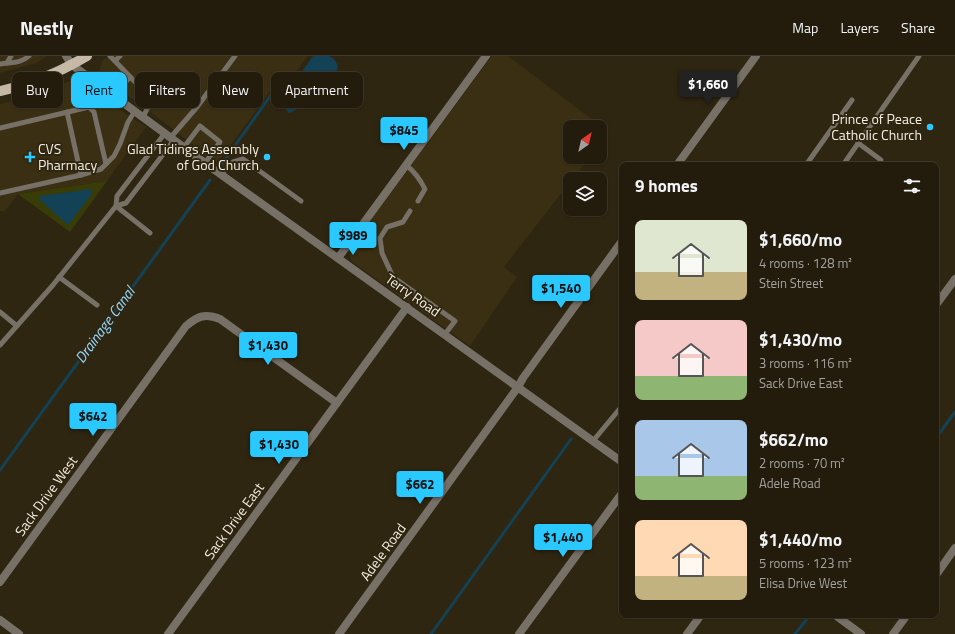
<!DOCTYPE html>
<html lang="en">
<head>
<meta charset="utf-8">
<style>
	body { margin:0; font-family:"Titillium Web",sans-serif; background:#2f291b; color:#f1f3f6; height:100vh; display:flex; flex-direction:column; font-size:15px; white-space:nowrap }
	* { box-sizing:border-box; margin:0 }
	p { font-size:13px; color:#a3a19d }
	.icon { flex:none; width:22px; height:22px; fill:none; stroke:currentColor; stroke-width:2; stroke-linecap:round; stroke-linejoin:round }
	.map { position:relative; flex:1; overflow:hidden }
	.side { position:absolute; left:619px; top:106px; width:320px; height:456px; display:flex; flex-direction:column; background:#231c0d; border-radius:8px; box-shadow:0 1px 3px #0004,0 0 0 1px #403a2e }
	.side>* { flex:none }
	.banner { position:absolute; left:12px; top:16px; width:380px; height:36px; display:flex; gap:8px }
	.needle { width:26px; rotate:34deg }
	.fabs { position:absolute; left:563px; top:64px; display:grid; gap:8px }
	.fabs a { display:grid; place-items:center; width:44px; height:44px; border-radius:8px; background:#231c0d; box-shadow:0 1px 3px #0004,0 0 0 1px #403a2e; font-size:20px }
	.price { position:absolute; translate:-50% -34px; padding:0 9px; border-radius:4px; background:#29c8ff; color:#111; font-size:13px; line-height:26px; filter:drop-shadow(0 1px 2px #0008) }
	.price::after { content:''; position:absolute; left:50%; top:24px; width:12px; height:9px; margin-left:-6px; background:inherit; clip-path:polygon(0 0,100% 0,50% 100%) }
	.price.active { background:#222; color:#fff }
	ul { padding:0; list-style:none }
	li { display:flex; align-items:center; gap:12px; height:100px; padding:0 16px }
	li span { display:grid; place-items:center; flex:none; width:112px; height:80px; border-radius:8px; color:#555 }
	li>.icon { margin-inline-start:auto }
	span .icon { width:48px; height:48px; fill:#fffc; stroke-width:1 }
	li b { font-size:17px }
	h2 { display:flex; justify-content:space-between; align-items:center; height:48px; padding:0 16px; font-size:17px }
	.chip { padding:0 14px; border-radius:8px; background:#231c0d; box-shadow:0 1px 3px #0004,0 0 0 1px #403a2e; font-size:14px; line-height:36px }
	.chip.active { background:#29c8ff; color:#111 }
	header { display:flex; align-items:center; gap:24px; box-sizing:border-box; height:56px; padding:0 20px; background:#231c0d; border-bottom:1px solid #403a2e }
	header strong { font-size:19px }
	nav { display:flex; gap:22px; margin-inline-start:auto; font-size:14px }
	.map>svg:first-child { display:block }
	.built { fill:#3a2f12 }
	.green { fill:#383c07 }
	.water { fill:#134155 }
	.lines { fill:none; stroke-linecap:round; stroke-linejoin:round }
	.stream { stroke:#134155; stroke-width:3 }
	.service { stroke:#767067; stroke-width:5 }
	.minor { stroke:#767067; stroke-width:8 }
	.tertiary { stroke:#767067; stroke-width:8 }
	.primary { stroke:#c6baa6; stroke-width:10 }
	.poi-dot { fill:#29c8ff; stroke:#2f2611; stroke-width:1.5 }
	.labels { text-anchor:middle; stroke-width:4; stroke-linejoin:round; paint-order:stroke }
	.poi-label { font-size:14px; fill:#f4eee1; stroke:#2f2611; text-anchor:end }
	.street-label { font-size:14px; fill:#f4eee1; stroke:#2f2611 }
	.water-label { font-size:15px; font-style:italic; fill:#93d8fa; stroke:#2f2611 }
</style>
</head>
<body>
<header>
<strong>Nestly</strong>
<nav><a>Map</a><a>Layers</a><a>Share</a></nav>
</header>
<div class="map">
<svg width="955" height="578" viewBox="0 0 955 578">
	<rect width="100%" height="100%" fill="#2f2611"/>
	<g class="built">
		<polygon points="0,0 47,0 36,7 0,17"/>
		<polygon points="108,0 308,0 281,35 273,31 217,108 169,70 104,22 100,16 100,10 103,4"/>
		<polygon points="492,0 508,0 609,76 600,88 600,71 570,71 570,101 590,101 573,123 570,123 570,126 504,211 517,221 470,290 351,205 348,195"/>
		<polygon points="70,25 76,25 82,29 146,71 107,125 18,138 5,155 0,155 0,48 30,41"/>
	</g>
	<polygon class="green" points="107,125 70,176 18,138"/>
	<g class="water">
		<path d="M 313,0 C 318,0 324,0 329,0 C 332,1 334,3 336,6 C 344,18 319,34 311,40 C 304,46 298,54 289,57 L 280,47 Z"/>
		<polygon points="92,133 91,139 68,169 40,144 40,140"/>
	</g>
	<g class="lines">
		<g class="stream">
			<polyline points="222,108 273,36"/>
			<polyline points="936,382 955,356"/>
			<polyline points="0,414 210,124"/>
			<polyline points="431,578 571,383"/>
			<polyline points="795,578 810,559"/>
		</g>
		<g class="service">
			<polyline points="110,0 140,31 149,38 150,47 143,61"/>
			<polyline points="115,5 120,0"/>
			<polyline points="7,7 11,0"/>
			<path d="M 0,8 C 11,6 20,8 29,0"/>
			<polyline points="114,40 130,21"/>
			<polyline points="67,56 81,119 101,113 106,108"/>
			<polyline points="0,72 89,51 94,56 106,108 114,100 120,88 128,66 135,55"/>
			<polyline points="165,77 117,140 116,150 126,147 174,84"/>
			<polyline points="171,81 197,51 235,0"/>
			<polyline points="858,87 881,104 878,109"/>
			<polyline points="184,91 200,70 220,86 205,107"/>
			<path d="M 406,109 C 415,116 420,123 425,133 L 418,145"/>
			<polyline points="806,109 852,44"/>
			<polyline points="843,109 919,0"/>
			<polyline points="221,118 233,106 243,103 301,145"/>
			<polyline points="0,137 81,119"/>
			<polyline points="410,155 403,166 387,171 380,182 382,197 393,221 455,265 445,278"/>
			<polyline points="59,221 97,249"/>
			<polyline points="0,256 17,270"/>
			<polyline points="0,289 53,229 116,150 150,177"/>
			<polyline points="593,385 622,350"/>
		</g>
		<g class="minor">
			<polyline points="66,0 72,9"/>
			<polyline points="677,109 756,0"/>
			<polyline points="338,202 486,0"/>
			<polyline points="936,249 955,223"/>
			<polyline points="936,519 955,492"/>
			<path d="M 0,526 L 186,270 C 198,260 205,257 220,263 L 337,347"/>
			<polyline points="0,564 19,578"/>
			<polyline points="168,578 407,251"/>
			<polyline points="339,578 518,331 523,322 622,185"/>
			<polyline points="519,578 622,437"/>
			<polyline points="687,578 701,559"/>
			<polyline points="893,578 907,559"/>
		</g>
		<g class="tertiary">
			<polyline points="72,9 205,107 622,406"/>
			<polyline points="835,559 861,578"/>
		</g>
		<path class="primary" d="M 0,35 C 30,29 60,16 87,0"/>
	</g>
	<g class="poi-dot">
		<circle cx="930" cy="71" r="4"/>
		<path d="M28 95h4v4h4v4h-4v4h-4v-4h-4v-4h4z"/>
		<circle cx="267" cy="101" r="4"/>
	</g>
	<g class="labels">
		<g class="poi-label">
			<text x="922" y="68">Prince of Peace<tspan x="922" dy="16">Catholic Church</tspan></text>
			<text x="38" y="98" text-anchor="start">CVS<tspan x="38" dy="16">Pharmacy</tspan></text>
			<text x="259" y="98">Glad Tidings Assembly<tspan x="259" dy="16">of God Church</tspan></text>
		</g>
		<g class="street-label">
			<text transform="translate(413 239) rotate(35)" y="5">Terry Road</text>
			<text transform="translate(46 440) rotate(-54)" y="5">Sack Drive West</text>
			<text transform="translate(234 465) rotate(-54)" y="5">Sack Drive East</text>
			<text transform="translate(383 496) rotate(-54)" y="5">Adele Road</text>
		</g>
		<g class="water-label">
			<text transform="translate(105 269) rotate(-54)" y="5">Drainage Canal</text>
		</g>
	</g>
</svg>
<div class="fabs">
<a><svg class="needle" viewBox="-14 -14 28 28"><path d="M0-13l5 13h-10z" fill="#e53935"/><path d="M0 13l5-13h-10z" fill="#a3a19d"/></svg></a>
<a><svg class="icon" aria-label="layers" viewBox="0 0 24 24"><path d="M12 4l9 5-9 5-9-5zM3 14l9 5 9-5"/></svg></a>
</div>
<b class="price active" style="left:708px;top:49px">$1,660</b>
<b class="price" style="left:404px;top:95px">$845</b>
<b class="price" style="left:353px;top:200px">$989</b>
<b class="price" style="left:561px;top:253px">$1,540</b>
<b class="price" style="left:268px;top:310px">$1,430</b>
<b class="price" style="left:93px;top:381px">$642</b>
<b class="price" style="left:279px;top:409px">$1,430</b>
<b class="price" style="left:420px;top:449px">$662</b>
<b class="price" style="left:563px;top:502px">$1,440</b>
<div class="banner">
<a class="chip">Buy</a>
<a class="chip active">Rent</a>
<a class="chip">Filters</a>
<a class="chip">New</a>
<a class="chip">Apartment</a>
</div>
<section class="side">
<h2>9 homes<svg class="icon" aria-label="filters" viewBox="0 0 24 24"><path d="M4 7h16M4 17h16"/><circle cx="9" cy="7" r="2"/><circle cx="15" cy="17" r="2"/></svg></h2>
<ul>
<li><span style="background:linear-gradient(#dfe7d0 65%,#c2b280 0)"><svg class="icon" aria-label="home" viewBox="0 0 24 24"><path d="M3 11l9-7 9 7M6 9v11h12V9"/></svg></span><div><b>$1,660/mo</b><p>4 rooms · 128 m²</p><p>Stein Street</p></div></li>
<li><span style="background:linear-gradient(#f6c9c9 70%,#8fb573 0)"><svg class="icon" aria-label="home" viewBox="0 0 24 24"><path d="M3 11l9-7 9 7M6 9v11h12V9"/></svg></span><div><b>$1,430/mo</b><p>3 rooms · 116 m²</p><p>Sack Drive East</p></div></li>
<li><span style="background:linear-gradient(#a9c7e8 70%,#8fb573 0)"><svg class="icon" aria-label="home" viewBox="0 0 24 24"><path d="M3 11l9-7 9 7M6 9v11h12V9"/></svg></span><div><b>$662/mo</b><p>2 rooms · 70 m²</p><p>Adele Road</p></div></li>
<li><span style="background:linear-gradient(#ffd9b3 70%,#c2b280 0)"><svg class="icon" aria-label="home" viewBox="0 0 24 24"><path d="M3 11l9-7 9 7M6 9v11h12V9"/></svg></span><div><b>$1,440/mo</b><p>5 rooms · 123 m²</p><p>Elisa Drive West</p></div></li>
</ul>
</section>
</div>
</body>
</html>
